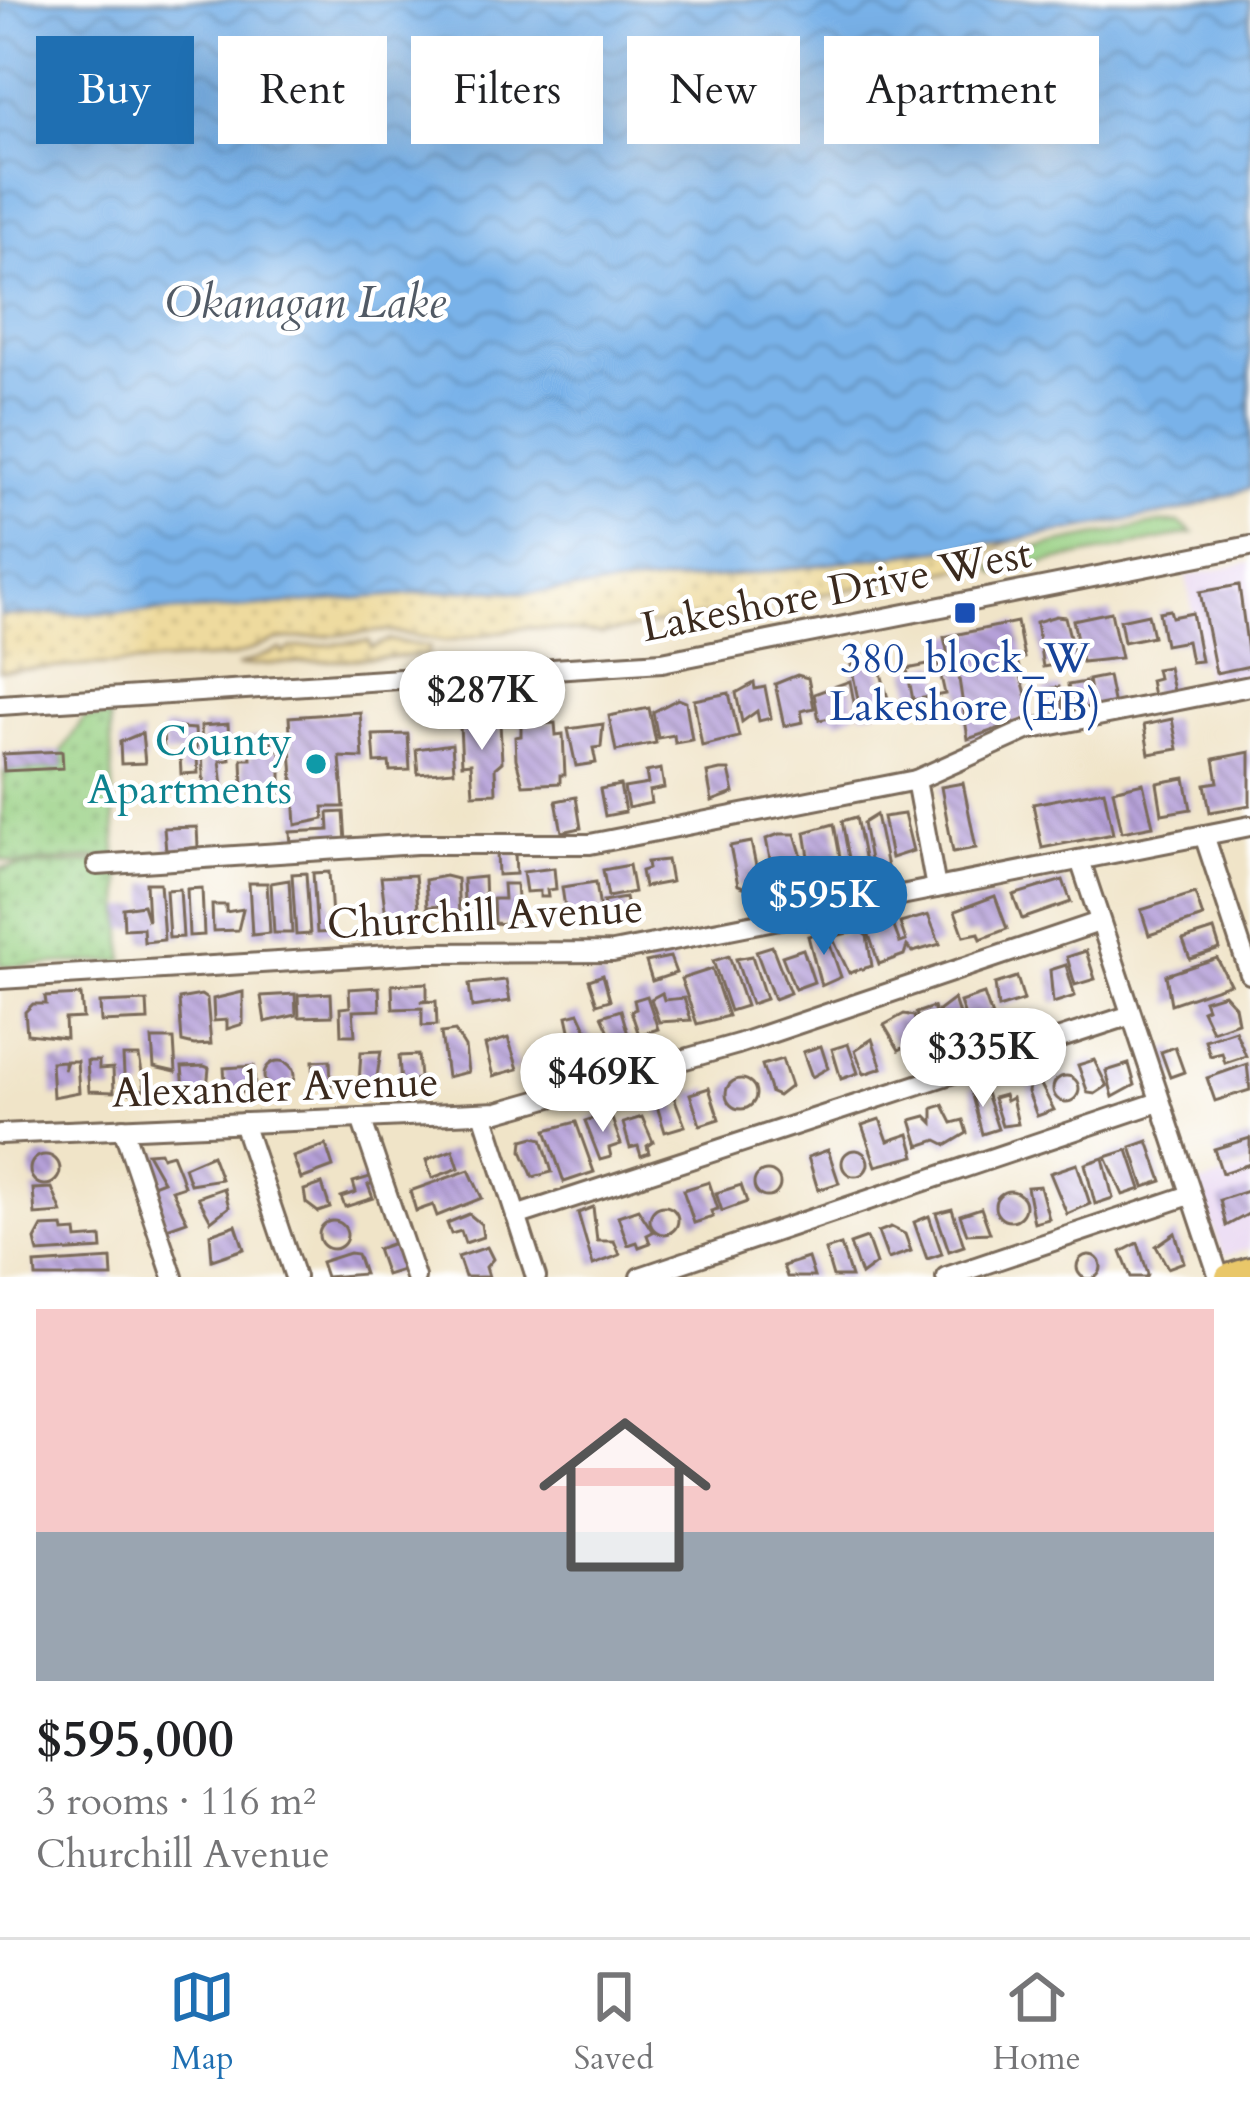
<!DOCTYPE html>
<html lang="en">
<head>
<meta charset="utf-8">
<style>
	body { margin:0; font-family:Cardo,serif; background:#f6f6f6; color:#202124; height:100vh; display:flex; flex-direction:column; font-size:45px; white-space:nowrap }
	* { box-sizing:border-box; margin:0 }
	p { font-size:39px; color:#757577 }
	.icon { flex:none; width:66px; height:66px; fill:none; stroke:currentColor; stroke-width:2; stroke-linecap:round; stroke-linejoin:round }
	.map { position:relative; height:1277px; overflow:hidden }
	.sheet { display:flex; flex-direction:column; background:#fff; flex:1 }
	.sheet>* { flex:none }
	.guide { position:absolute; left:36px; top:36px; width:1179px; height:108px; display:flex; gap:24px }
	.price { position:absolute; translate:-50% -102px; padding:0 27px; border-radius:42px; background:#fff; color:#222; font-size:39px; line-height:78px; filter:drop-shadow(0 3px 6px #0008) }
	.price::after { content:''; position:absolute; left:50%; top:72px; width:36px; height:27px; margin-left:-18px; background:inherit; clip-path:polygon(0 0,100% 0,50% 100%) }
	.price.current { background:#1f6fb2; color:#fff }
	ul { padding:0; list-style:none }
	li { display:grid; align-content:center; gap:24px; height:636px; padding:0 36px }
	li+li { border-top:3px solid #e0e0e0 }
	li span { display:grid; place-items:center; height:372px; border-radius:0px; color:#555 }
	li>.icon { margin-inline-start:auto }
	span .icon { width:216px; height:216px; fill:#fffc; stroke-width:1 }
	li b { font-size:51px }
	.tag { padding:0 42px; border-radius:0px; background:#fff; box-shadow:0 12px 48px #0002; font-size:42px; line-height:108px }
	.tag.current { background:#1f6fb2; color:#fff }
	.tab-bar { display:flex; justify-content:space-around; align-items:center; height:168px; border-top:3px solid #e0e0e0; background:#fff; font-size:33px; color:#757577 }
	.tab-bar a { display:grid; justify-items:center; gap:6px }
	.tab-bar .current { color:#1f6fb2 }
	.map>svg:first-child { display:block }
	.built { fill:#e6d2f0 }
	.grass { fill:#98d083; stroke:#6a7d50; stroke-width:3 }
	.sand { fill:url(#sand-dots); stroke:#94825e; stroke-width:3 }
	.park { fill:url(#park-dots); stroke:#6a7d50; stroke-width:3 }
	.water { fill:url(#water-waves); stroke:#5a6e84; stroke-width:3 }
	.building { fill:url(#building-back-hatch) }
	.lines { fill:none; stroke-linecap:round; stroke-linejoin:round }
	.minor-casing { stroke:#7a6b5a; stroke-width:24 }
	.major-casing { stroke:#7a6b5a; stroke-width:30 }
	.minor { stroke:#fff; stroke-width:18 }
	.major { stroke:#e9c769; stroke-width:24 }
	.transit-dot { fill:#1a4fb4; stroke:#fff; stroke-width:4.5 }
	.culture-dot { fill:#0f9aa8; stroke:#fff; stroke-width:4.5 }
	.labels { text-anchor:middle; stroke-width:9; stroke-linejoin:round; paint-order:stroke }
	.street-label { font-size:42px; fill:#3b2a1e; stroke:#fff }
	.transit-label { font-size:42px; fill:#164399; stroke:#fff }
	.culture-label { font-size:42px; fill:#0d838f; stroke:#fff; text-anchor:end }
	.water-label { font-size:45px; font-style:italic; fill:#515a65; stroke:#fff }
</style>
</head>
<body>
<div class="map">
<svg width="1250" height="1277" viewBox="0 0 1250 1277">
	<defs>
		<pattern id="sand-dots" width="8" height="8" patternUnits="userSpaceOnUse" patternTransform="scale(3)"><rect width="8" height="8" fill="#eeda9e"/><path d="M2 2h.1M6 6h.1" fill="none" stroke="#cdbb88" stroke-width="1.8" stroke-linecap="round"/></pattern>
		<pattern id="park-dots" width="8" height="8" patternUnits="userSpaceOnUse" patternTransform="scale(3)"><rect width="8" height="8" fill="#98d083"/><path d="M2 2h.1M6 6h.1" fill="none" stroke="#7da96b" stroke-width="1.8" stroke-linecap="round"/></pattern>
		<pattern id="water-waves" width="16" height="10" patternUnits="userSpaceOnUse" patternTransform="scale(3)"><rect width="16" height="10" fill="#79b2e9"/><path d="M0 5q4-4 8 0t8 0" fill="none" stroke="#6491bc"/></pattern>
		<pattern id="building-back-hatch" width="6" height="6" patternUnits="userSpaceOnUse" patternTransform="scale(3)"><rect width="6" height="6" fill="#b6a1d9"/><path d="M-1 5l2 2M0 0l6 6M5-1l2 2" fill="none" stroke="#9583af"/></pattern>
	</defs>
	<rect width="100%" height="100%" fill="#fff"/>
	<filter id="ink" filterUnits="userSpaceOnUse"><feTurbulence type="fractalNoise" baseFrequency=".00833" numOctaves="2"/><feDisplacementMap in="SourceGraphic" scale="24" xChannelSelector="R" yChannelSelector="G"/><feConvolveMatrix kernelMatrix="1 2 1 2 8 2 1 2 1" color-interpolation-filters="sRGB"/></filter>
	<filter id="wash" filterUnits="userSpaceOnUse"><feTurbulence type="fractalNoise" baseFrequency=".004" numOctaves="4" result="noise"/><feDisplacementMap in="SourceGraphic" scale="48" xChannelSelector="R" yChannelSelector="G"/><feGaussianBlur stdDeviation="2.7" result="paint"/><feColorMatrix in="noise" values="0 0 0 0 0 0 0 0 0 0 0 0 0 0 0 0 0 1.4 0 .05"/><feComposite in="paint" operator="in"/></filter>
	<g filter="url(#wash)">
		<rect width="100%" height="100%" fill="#f0e4c8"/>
		<g class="built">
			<polygon points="1250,563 1250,676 1207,685 1186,576"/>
			<polygon points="1250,1168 1250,1248 1224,1256 1197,1185"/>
		</g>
		<polygon class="grass" points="1159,523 1179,523 1193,533 995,573 992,567 1013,552"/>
		<g class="sand">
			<polygon points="1009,541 965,568 602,634 528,627 447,641 385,631 277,640 232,657 0,671 0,616 477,589 528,593 724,577"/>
			<polygon points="389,640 429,647 428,655 237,666 281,649 283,654 290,648 369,641 371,648"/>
		</g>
		<g class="park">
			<polygon points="110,717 116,856 17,864 0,859 4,771 62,768 62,751 84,718"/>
			<polygon points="112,861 120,869 124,961 0,966 0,868"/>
		</g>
		<polygon class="water" points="0,0 1250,0 1250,488 1180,511 1009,541 724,577 528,593 477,589 208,610 0,616"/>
		<g id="blocks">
			<g class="building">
				<polygon points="1239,585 1250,666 1216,673 1200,592"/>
				<polygon points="1170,610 1172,617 1192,613 1201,661 1191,662 1187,641 1165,645 1159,612"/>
				<polygon points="1111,612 1121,658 1082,662 1073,620"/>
				<polygon points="1148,614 1153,636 1124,642 1120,620"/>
				<polygon points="1056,616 1065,617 1076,661 1043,667 1036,622"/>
				<polygon points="1017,622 1024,658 1017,660 1032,717 968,739 958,672 952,673 944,637"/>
				<polygon points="870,661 871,668 879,666 889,702 879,704 880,710 861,714 851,665"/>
				<polygon points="938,663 945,694 913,700 907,669"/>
				<polygon points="1168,667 1173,691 1153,696 1150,680 1158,678 1156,669"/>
				<polygon points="797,675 808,678 814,708 801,711 803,722 784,726 775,684"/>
				<polygon points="1108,676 1114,706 1093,710 1088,680"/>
				<polygon points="850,681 856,713 837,722 836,717 819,720 814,694"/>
				<polygon points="1085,682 1090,711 1073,714 1068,685"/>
				<polygon points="754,683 755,689 765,687 771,718 759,721 757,711 742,722 736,693"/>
				<polygon points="1059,687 1065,716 1049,719 1043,690"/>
				<polygon points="729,693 739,737 702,746 694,700"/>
				<polygon points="678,699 686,702 692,740 675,743 674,735 658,738 653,712"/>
				<polygon points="649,708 656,743 616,751 609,716"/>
				<polygon points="360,712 363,758 340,757 344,807 323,807 324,819 296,825 289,717"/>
				<polygon points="484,718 484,723 500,722 502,762 495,768 496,793 473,794 471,763 462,764 460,725"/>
				<polygon points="1172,719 1178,749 1149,754 1144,725"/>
				<polygon points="555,723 556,735 563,734 565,775 560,775 560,783 523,785 516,759 515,737 521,736 521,725"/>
				<polygon points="228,724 230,760 220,761 224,795 204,796 201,726"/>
				<polygon points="603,724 601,747 593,748 596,763 576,766 568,729"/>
				<polygon points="163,727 195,729 198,773 181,774 180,754 164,755"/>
				<polygon points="142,733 145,763 121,764 120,742"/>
				<polygon points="408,734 410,770 390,771 389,762 375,763 373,735"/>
				<polygon points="271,736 272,751 281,750 281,793 256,794 256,787 243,787 242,759 251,759 250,737"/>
				<polygon points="452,744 454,771 418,774 416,749"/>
				<polygon points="62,751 63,768 4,771 3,754"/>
				<polygon points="1250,752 1250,805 1210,812 1205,784 1218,782 1214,759"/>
				<polygon points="661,769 664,788 649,791 651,803 628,808 624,788 648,784 646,772"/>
				<polygon points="720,770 729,770 734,793 712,801 707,773"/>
				<polygon points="1185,778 1191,809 1162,814 1157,783"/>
				<polygon points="963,783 976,848 953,852 941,787"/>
				<polygon points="1143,783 1153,826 1122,832 1113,790"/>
				<polygon points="620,785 625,812 605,816 600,789"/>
				<polygon points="1104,790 1113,834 1042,848 1033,804"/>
				<polygon points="576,797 581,828 562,832 556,801"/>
				<polygon points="344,812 346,842 291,845 290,832 329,830 328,813"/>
				<polygon points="904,814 913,851 891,858 883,817"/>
				<polygon points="876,815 887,867 878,869 871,865 863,823"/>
				<polygon points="856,817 867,872 852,874 842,821"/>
				<polygon points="834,824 840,857 810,863 805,832"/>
				<polygon points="197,827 198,847 166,851 164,828"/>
				<polygon points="779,834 795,834 810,884 794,888 786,861 771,864 766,839"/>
				<polygon points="751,842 759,881 746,888 738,885 730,846"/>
				<polygon points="497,853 515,853 516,874 498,875"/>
				<polygon points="667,860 671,882 644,887 641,871 648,869 647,862"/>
				<polygon points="629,865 634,892 608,897 603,870"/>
				<polygon points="554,868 556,889 547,890 548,897 540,897 540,891 526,892 523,872"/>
				<polygon points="329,872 333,932 317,933 313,873"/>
				<polygon points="306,873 310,934 296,935 292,874"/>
				<polygon points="415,875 419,920 386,917 381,877"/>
				<polygon points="445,876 457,879 459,915 442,916 442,906 427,907 425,880"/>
				<polygon points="484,877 486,924 465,925 463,879"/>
				<polygon points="289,880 292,933 274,933 271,883"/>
				<polygon points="1063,880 1071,902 1022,919 1013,895"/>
				<polygon points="596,882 601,917 567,922 562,887"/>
				<polygon points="146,883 160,883 164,940 144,942 143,928 124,929 123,908 143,905 148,921"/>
				<polygon points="249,883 267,883 270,933 252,935"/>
				<polygon points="503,884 516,884 519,925 494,923 493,899 504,899"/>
				<polygon points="202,888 204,935 189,936 187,889"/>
				<polygon points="180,889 183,937 169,938 166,890"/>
				<polygon points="1195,893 1203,917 1149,935 1141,910"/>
				<polygon points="995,896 1007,929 981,939 979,933 964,936 955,911"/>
				<polygon points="625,898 629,918 608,922 603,902"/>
				<polygon points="212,905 226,905 226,912 243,909 238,930 213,931"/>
				<polygon points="928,915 940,944 913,952 907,946 904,955 879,964 868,932 891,919 900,943 906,941 900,923"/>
				<polygon points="859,930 867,936 872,966 849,973 832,937"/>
				<polygon points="1214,930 1220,949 1190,959 1183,940"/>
				<polygon points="825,931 841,977 821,986 808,936"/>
				<polygon points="772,946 790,993 774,999 756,951"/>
				<polygon points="803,949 814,982 795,989 782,956"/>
				<polygon points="1086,951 1095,979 1075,985 1067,957"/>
				<polygon points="729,956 746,1006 730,1011 713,961"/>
				<polygon points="752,956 766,999 751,1004 736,959"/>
				<polygon points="670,957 676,973 652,981 646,962"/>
				<polygon points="1217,958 1230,984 1171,1004 1166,975"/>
				<polygon points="1066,965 1075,996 1053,1003 1050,970"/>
				<polygon points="712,969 728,1016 697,1024 681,979"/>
				<polygon points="603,975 610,1000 597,1004 589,980"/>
				<polygon points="1017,977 1024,1000 998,1008 995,984"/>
				<polygon points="506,980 510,1001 472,1007 469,984"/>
				<polygon points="427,983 427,999 420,1002 436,1001 437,1025 422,1026 422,1008 393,1009 392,985"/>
				<polygon points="379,987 380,1010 353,1011 355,1035 341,1035 340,1008 350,1007 349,989"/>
				<polygon points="243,992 243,1024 227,1029 227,1020 214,1021 213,999"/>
				<polygon points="331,993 332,1016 299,1017 298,995"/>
				<polygon points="662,993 664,1000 684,998 691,1020 659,1022 651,999"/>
				<polygon points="295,994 296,1015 265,1022 261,996"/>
				<polygon points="984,994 997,1031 973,1040 960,1002"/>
				<polygon points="1224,994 1235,1006 1238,1022 1212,1031 1202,1010 1207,1008 1204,1000"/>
				<polygon points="81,995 83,1018 65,1019 66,1038 27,1034 25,1012 33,1004 46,1004 45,997"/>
				<polygon points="201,995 207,999 211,1044 194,1045 182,1042 179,999"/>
				<polygon points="647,996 658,1029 639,1035 631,1011 636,1009 634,1000"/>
				<polygon points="954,999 969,1045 962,1048 950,1048 938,1011"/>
				<polygon points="147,1001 148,1020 101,1022 100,1003"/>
				<polygon points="933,1007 946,1054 932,1059 916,1013"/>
				<polygon points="621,1010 629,1038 614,1043 602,1016"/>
				<polygon points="579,1013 597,1052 576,1058 567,1016"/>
				<polygon points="904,1014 914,1016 920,1039 899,1050 884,1025"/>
				<polygon points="1235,1030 1246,1056 1225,1063 1222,1053 1210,1056 1205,1040"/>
				<polygon points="455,1031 465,1047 468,1072 447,1077 441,1033"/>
				<polygon points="508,1038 518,1069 493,1076 485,1045"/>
				<polygon points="152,1039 174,1039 176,1072 154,1067"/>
				<polygon points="872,1039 882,1068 864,1074 855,1050"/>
				<polygon points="848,1044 858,1073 841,1079 832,1049"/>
				<polygon points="821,1046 828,1068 812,1077 803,1052"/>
				<polygon points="1175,1047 1184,1072 1170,1077 1161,1052"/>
				<polygon points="381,1051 376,1083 359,1084 361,1052"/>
				<polygon points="418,1055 420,1078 401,1085 399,1056"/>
				<polygon points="123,1056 139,1056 145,1089 139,1090 139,1097 125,1091"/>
				<polygon points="782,1059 791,1086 778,1096 771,1093 762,1065"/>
				<polygon points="330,1060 331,1085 314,1086 313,1061"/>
				<polygon points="1094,1060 1107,1086 1095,1094 1088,1093 1078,1065"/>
				<circle cx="279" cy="1076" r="15"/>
				<polygon points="64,1061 64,1070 67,1061 77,1061 79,1092 53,1097 51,1062"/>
				<polygon points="87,1061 99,1061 99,1069 113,1068 114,1092 89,1091"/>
				<polygon points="1129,1064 1135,1085 1113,1097 1106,1071"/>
				<polygon points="1247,1064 1250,1090 1215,1101 1207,1078"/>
				<polygon points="204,1066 209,1068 206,1098 185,1099 182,1067"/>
				<polygon points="254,1066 255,1092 226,1093 224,1068"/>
				<circle cx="1066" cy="1089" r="13"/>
				<circle cx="741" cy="1094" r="15"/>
				<polygon points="1039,1081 1054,1110 1037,1116 1028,1092 1029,1085"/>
				<polygon points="983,1084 998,1129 982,1134 970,1088"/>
				<polygon points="709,1088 719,1119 700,1125 690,1094"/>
				<polygon points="1004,1095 1006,1101 1012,1098 1018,1124 1002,1126 993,1098"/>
				<polygon points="674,1097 685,1126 665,1132 656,1103"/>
				<polygon points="943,1105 952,1123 963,1120 967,1133 947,1145 937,1140 919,1146 911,1120 926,1116 933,1123 933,1108"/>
				<polygon points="610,1113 621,1144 609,1148 611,1157 600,1160 585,1121"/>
				<polygon points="642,1117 653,1142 647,1146 649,1153 641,1156 638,1146 630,1148 623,1123"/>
				<polygon points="880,1119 888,1141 909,1134 915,1156 876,1166 862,1125"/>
				<polygon points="576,1122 594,1172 564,1182 546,1130"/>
				<polygon points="534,1137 542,1139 552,1172 533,1177 522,1151 523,1140"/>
				<polygon points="1250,1138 1250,1164 1222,1173 1214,1149"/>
				<polygon points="1148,1141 1162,1181 1144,1187 1131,1147"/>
				<polygon points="326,1145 333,1167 301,1179 293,1157"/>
				<polygon points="453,1150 459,1168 432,1178 426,1160"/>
				<polygon points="828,1150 839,1183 818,1190 808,1157"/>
				<polygon points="1128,1150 1141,1189 1123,1195 1106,1157"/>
				<circle cx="855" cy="1163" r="13"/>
				<polygon points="160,1152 162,1157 172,1154 180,1174 184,1186 172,1190 187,1221 164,1229 150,1186 163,1181 147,1153"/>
				<polygon points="212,1155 221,1179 190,1184 184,1167"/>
				<circle cx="45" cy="1170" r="15"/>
				<polygon points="1103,1158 1113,1198 1095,1204 1085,1164"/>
				<polygon points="1077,1164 1090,1204 1067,1214 1050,1173"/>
				<polygon points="469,1170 482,1198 437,1216 433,1205 416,1211 410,1191"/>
				<circle cx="767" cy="1184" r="13"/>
				<polygon points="373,1176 375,1182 368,1185 373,1198 345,1207 341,1197 356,1192 353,1182"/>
				<polygon points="709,1182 718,1209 711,1211 713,1217 694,1223 683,1190"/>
				<polygon points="322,1184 330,1208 318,1212 306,1203 304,1190"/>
				<polygon points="741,1185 747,1202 722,1211 716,1193"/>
				<polygon points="1040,1186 1049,1219 1034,1223 1027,1187"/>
				<polygon points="52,1188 62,1213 35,1215 33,1189"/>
				<polygon points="224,1188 229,1207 211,1221 198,1197"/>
				<polygon points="1250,1190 1250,1213 1226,1226 1220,1200"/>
				<circle cx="1010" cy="1206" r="15"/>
				<circle cx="664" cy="1220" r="14"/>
				<polygon points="593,1207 597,1241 614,1241 620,1255 593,1265 578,1213"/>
				<polygon points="981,1208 990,1233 967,1234 960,1215"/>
				<polygon points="638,1209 653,1232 647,1235 650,1243 639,1247 637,1242 628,1245 618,1216"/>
				<polygon points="952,1209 964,1246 949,1251 936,1213"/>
				<polygon points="469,1214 481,1224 483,1237 465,1243 461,1231 451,1234 447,1223"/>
				<polygon points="929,1216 942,1254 927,1259 914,1222"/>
				<circle cx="333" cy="1235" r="14"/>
				<polygon points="236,1225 244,1249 212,1260 210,1234"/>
				<polygon points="63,1226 64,1232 76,1231 77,1239 101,1237 102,1249 38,1253 35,1240 42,1227"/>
				<polygon points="891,1227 905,1234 911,1251 888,1259 878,1232"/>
				<polygon points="1175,1233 1184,1262 1168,1268 1156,1246"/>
				<polygon points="867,1238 876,1264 861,1275 850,1244"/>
				<polygon points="394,1243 402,1270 386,1275 377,1249"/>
				<polygon points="1138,1243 1148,1274 1147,1277 1131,1277 1121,1252"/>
				<polygon points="841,1245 851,1277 833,1277 825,1250"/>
				<polygon points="487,1247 493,1259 486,1267 489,1277 465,1277 458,1257"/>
				<polygon points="349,1253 357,1254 364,1274 326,1277 321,1262"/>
				<circle cx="1089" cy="1267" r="12"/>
				<polygon points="808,1258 814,1277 787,1277 783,1266"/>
				<polygon points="111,1259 112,1277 36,1277 35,1264"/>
			</g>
		</g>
	</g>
	<g filter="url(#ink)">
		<use href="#blocks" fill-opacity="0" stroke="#7a6b5a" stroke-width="3"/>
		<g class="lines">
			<g class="minor-casing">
				<g id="minor">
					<polyline points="0,705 662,662 1250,546"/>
					<polyline points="916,780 1027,730 1250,686"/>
					<polyline points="1204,835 1250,974"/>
					<polyline points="1080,860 1219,1277"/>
					<polyline points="97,865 417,844 590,844 916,780 936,888"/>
					<polyline points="0,979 423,953 613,952 1250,826"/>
					<polyline points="483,1113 536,1277"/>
					<polyline points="361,1118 415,1277"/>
					<polyline points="243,1123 295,1277"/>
					<polyline points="123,1128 173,1277"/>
					<polyline points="0,1134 498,1112 738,1044 1099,922"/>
					<polyline points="516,1216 1131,1015"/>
					<polyline points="640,1277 1159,1102"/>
					<polyline points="946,1277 1190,1195"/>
				</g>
			</g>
			<g class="major-casing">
				<polyline id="major" points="1228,1277 1250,1270"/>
			</g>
			<use href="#minor" class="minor"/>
			<use href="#major" class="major"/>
		</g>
	</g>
	<rect class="transit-dot" x="953" y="601" width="24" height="24" rx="6"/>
	<circle class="culture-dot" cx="316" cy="764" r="12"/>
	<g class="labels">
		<g class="street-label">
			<text transform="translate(836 589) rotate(-11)" y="15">Lakeshore Drive West</text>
			<text transform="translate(485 915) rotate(-3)" y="15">Churchill Avenue</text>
			<text transform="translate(275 1086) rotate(-2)" y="15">Alexander Avenue</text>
		</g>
		<g class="transit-label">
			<text x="965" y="672">380_block_W<tspan x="965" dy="48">Lakeshore (EB)</tspan></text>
		</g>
		<g class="culture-label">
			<text x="292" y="755">County<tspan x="292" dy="48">Apartments</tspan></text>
		</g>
		<g class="water-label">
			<text x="305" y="317">Okanagan Lake</text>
		</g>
	</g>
</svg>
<b class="price" style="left:482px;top:753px">$287K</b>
<b class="price current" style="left:824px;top:958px">$595K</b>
<b class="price" style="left:983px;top:1110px">$335K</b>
<b class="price" style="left:603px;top:1135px">$469K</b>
<div class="guide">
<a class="tag current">Buy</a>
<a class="tag">Rent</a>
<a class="tag">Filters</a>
<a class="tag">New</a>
<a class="tag">Apartment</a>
</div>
</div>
<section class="sheet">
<ul>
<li><span style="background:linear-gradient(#f6c9c9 60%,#9aa5b1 0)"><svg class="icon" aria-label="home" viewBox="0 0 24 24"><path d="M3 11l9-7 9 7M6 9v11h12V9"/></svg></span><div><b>$595,000</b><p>3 rooms · 116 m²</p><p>Churchill Avenue</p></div></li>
</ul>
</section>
<nav class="tab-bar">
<a class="current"><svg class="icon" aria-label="map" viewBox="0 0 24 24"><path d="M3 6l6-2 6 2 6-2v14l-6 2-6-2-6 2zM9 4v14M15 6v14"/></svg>Map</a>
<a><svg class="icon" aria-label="saved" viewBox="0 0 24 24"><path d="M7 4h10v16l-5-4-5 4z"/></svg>Saved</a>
<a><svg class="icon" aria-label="home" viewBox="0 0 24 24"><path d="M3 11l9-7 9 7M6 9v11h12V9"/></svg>Home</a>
</nav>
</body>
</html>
